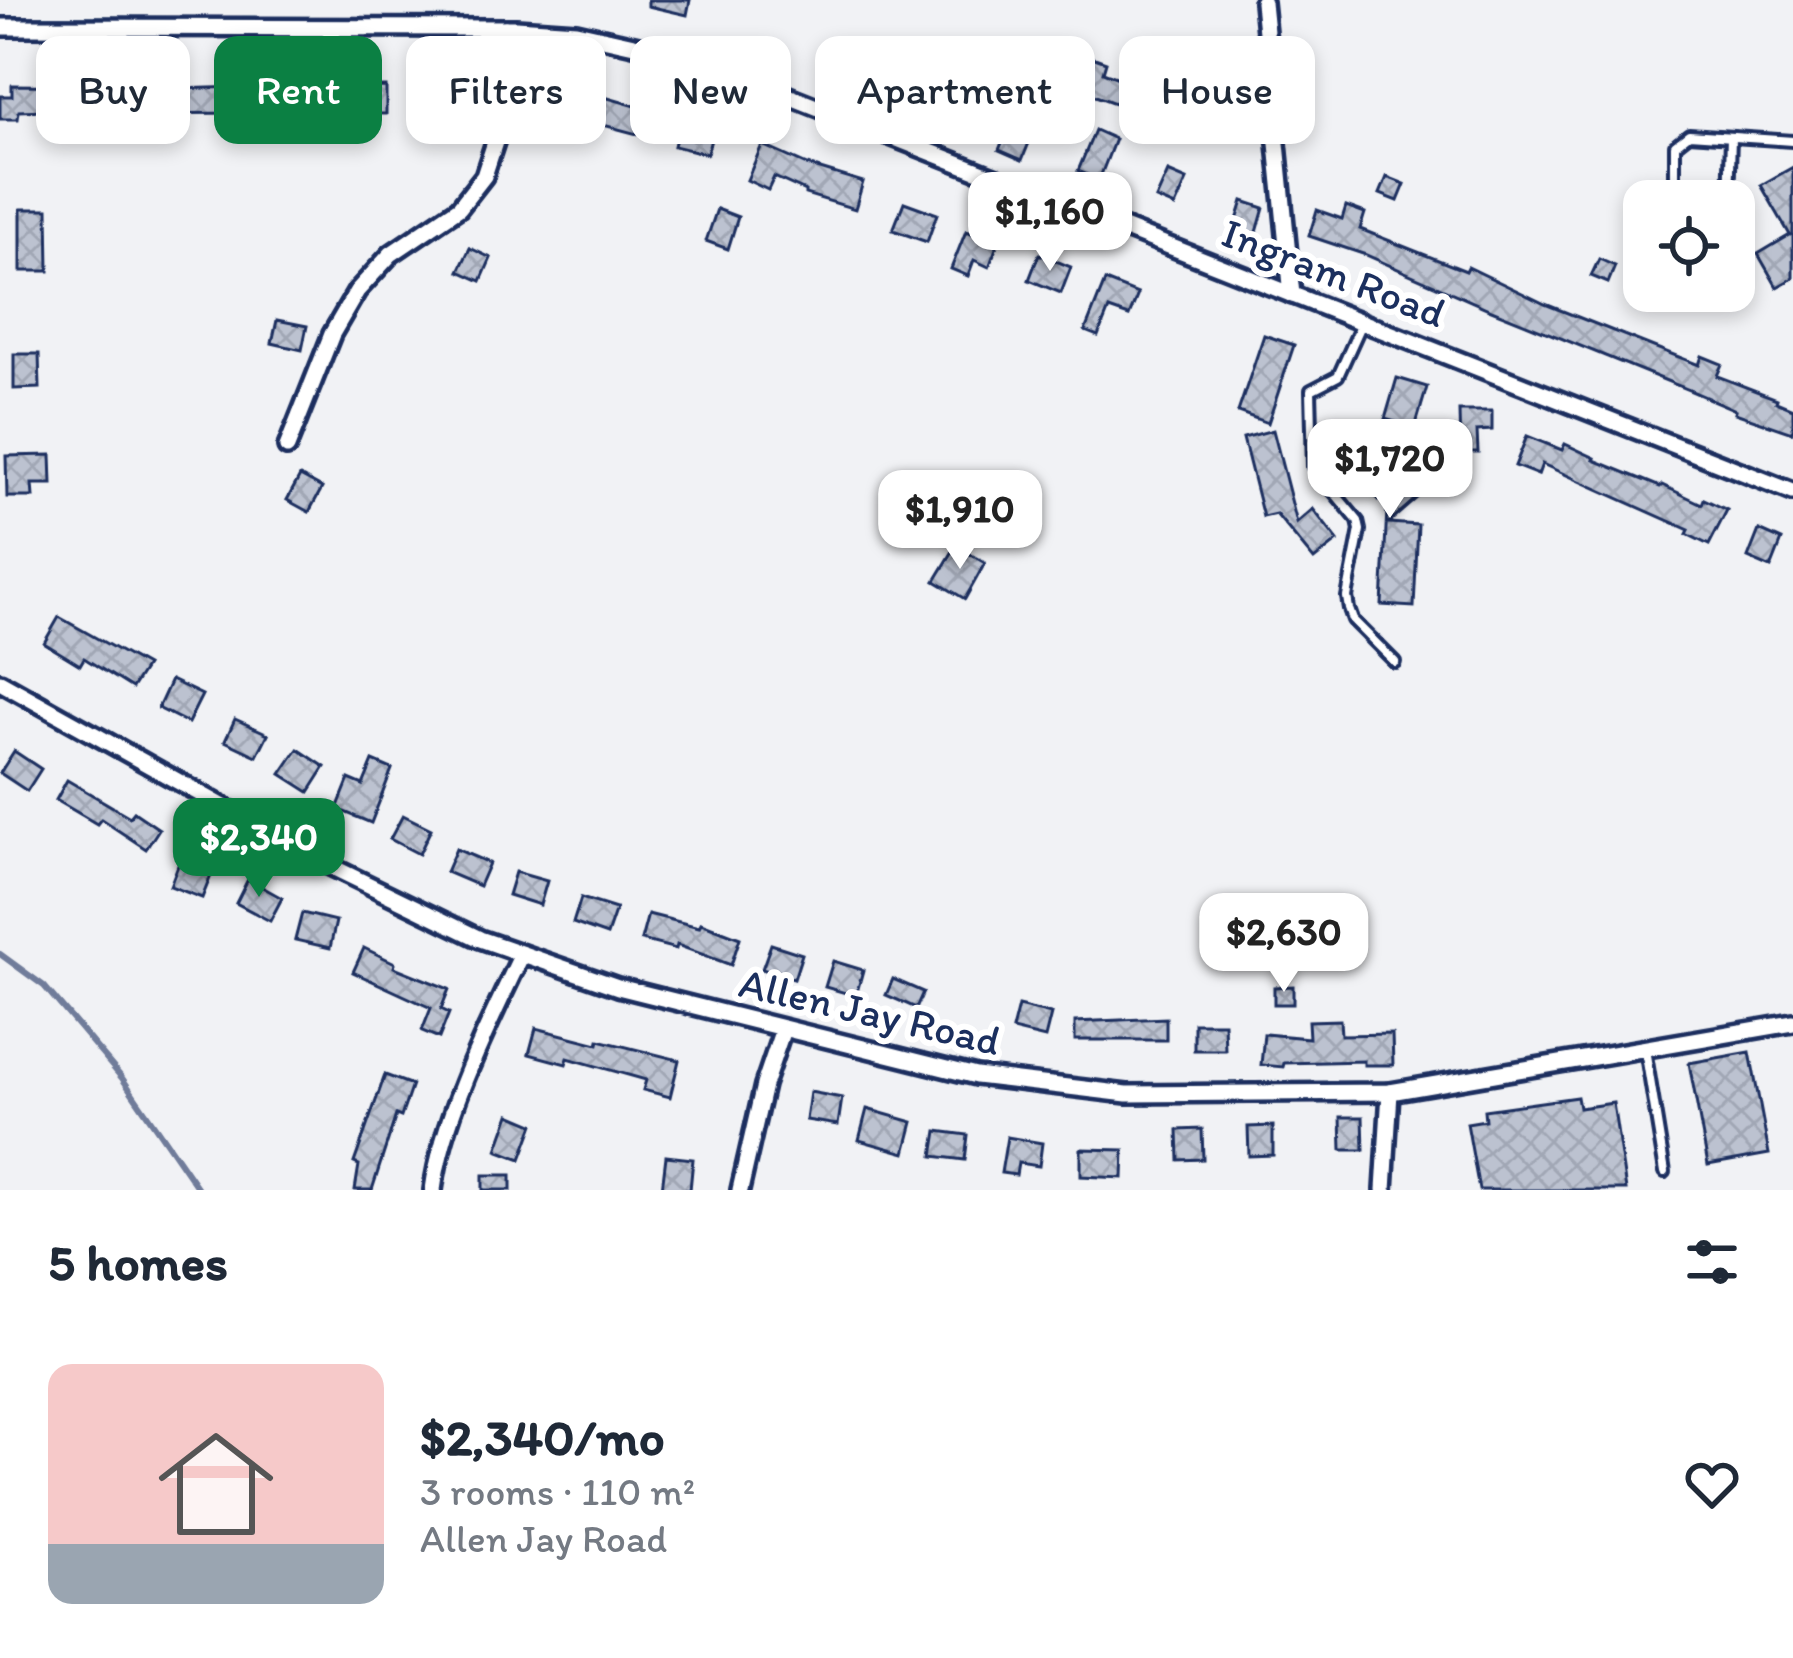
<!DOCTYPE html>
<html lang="en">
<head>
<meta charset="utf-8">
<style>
	body { margin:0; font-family:Itim,sans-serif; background:#f6f6f7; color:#1f2937; height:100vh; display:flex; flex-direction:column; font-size:45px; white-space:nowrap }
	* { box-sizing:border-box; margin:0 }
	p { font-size:39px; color:#747a83 }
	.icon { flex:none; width:66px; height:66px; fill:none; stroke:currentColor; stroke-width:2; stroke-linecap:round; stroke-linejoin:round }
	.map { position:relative; height:1190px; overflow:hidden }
	.sheet { display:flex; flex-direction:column; background:#fff; flex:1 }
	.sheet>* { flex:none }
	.top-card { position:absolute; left:36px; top:36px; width:1722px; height:108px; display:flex; gap:24px }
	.fabs { position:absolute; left:1623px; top:180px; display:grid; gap:24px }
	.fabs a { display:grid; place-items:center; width:132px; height:132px; border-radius:24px; background:#fff; box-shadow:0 6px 18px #0003; font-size:60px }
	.price { position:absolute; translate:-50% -102px; padding:0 27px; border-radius:24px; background:#fff; color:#222; font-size:39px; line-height:78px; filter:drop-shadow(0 3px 6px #0008) }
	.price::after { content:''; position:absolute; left:50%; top:72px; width:36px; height:27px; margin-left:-18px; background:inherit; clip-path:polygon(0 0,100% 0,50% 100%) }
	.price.on { background:#0b8043; color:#fff }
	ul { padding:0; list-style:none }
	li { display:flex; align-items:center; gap:36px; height:300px; padding:0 48px }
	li+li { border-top:3px solid #e0e1e3 }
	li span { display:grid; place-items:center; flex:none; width:336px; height:240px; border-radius:24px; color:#555 }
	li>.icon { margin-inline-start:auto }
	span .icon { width:144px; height:144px; fill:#fffc; stroke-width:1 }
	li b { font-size:51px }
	h2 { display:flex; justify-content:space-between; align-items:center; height:144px; padding:0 48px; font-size:51px }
	.tag { padding:0 42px; border-radius:24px; background:#fff; box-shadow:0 6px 18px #0003; font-size:42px; line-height:108px }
	.tag.on { background:#0b8043; color:#fff }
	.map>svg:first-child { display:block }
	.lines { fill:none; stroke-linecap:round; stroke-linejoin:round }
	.stream { stroke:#707c9a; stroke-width:6 }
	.building { fill:url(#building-cross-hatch); stroke:#1b2f5e; stroke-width:3 }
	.lane-casing { stroke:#1b2f5e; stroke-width:16 }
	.street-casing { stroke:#1b2f5e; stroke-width:24 }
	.lane { stroke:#fff; stroke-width:8 }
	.street { stroke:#fff; stroke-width:15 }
	.labels { text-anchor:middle; stroke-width:12; stroke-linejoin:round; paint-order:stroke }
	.street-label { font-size:42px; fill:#1b2f5e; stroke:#fff }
</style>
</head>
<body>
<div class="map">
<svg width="1793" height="1190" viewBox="0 0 1793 1190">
	<defs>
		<pattern id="building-cross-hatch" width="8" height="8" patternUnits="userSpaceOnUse" patternTransform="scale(3)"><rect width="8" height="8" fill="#bcc2d0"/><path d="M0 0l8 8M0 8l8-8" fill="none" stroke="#a1a7b5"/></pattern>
	</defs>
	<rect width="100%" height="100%" fill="#f1f2f5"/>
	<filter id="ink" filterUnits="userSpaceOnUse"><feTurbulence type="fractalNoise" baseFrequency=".00833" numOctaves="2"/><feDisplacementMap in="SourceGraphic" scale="24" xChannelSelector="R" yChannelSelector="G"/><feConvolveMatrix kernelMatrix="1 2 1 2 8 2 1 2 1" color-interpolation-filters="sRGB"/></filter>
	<g filter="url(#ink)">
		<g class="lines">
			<polyline class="stream" points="0,954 44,986 122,1078 199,1190"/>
		</g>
		<g class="building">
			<polygon points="648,0 690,0 687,15 648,6"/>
			<polygon points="925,48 967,61 950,120 926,113 937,79 918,73"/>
			<polygon points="1092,57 1106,62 1103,72 1134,84 1126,107 1079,90"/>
			<polygon points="12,85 108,86 108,91 241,87 241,113 135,114 135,109 48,110 19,111 18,119 0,119 0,96 12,96"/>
			<polygon points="462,86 463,112 415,113 414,87"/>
			<polygon points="386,87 386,114 275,113 275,88"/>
			<polygon points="544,88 601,96 643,108 637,134 573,117 573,121 539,117"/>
			<polygon points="1014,113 1037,123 1022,160 999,150"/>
			<polygon points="680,120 714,128 707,154 674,146"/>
			<polygon points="1095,130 1115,139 1099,180 1078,171"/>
			<polygon points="762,145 807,165 863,182 855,209 805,194 805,191 774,177 768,190 747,180"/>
			<polygon points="1793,167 1793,278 1777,287 1758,254 1790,235 1761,185"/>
			<polygon points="1168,172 1187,180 1175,207 1156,199"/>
			<polygon points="1387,177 1405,184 1398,201 1380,194"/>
			<polygon points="1243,201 1264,208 1256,236 1234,230"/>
			<polygon points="904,202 937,214 927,242 893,230"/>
			<polygon points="1346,206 1365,213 1360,229 1466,271 1468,267 1545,304 1699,365 1702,356 1722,364 1717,376 1777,399 1776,402 1793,409 1793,433 1735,413 1736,410 1689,390 1489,309 1366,255 1309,236 1317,210 1342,219"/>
			<polygon points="21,209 48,209 49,271 21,271"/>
			<polygon points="717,209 738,217 728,249 706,241"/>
			<polygon points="966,231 998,243 989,267 974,260 968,276 951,269"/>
			<polygon points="470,248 491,258 481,281 459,271"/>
			<polygon points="1039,254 1071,267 1061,293 1029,280"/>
			<polygon points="1599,259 1615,266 1608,283 1591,276"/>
			<polygon points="1105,281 1138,294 1129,316 1109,309 1098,336 1085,331"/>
			<polygon points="277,320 307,326 302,350 272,343"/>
			<polygon points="1264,335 1294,345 1268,423 1238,412"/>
			<polygon points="14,354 39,354 40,388 14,389"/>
			<polygon points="1397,378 1427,387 1415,428 1385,419"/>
			<polygon points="1459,411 1492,411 1492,430 1477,431 1478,452 1460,452"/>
			<polygon points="1273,430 1297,523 1313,509 1338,541 1314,560 1276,514 1263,517 1243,438"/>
			<polygon points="1365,436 1418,497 1388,523 1418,525 1414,607 1382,605 1387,509 1341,457"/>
			<polygon points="1527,436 1562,450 1565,444 1595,458 1594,460 1660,487 1662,485 1702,504 1704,499 1727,510 1709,545 1687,534 1689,530 1542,464 1538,475 1515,466"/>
			<polygon points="51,455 52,484 32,484 33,497 7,497 6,456"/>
			<polygon points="300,476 322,488 309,512 287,500"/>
			<polygon points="1759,530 1782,540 1771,568 1748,558"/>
			<polygon points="956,546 985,563 965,599 935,581"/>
			<polygon points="59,617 146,666 132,688 84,658 80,665 44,643"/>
			<polygon points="171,680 202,695 188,723 158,708"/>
			<polygon points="235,719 268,734 257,756 225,741"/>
			<polygon points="298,749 325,767 309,792 281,774"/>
			<polygon points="14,751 41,769 27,791 0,773"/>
			<polygon points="373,761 392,769 371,823 337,809 349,779 363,785"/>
			<polygon points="67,780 130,817 134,812 159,829 146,849 101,819 97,824 56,800"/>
			<polygon points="403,815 431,829 419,854 390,839"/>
			<polygon points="456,849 489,863 479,886 446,872"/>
			<polygon points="182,855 214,868 202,898 170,886"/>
			<polygon points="515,872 547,881 540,905 508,895"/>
			<polygon points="248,879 282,898 270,921 236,903"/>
			<polygon points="581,898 616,909 607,935 573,923"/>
			<polygon points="302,913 336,921 330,948 295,940"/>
			<polygon points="648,914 699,927 701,923 740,938 731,965 677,945 676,949 641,940"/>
			<polygon points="771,944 802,954 794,979 762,969"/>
			<polygon points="364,948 395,963 394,967 449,989 441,1009 449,1013 439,1038 422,1031 431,1008 353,972"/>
			<polygon points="833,961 863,970 856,996 825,987"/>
			<polygon points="893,979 923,992 916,1008 886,995"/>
			<polygon points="1293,986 1293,1004 1274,1004 1274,987"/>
			<polygon points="1018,1006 1051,1014 1045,1038 1012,1030"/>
			<polygon points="1166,1018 1166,1040 1075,1040 1075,1022"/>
			<polygon points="1340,1020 1341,1035 1392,1034 1393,1065 1364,1065 1364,1061 1284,1063 1283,1067 1261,1065 1264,1034 1309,1038 1308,1021"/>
			<polygon points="1194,1023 1224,1023 1225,1050 1194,1050"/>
			<polygon points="536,1028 598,1044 599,1040 679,1060 670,1097 643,1090 646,1080 568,1058 566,1064 529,1054"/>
			<polygon points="1750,1052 1769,1154 1708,1165 1689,1063"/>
			<polygon points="385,1075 412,1085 401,1117 396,1115 372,1190 355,1190 359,1165 354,1163"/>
			<polygon points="810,1092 842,1098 838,1125 806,1120"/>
			<polygon points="1577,1097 1579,1108 1613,1103 1626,1190 1479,1190 1467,1123 1485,1120 1484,1110"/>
			<polygon points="867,1109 913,1122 905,1153 859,1140"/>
			<polygon points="510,1114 534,1124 521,1159 497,1150"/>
			<polygon points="1341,1117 1363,1117 1364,1150 1342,1150"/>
			<polygon points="1273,1126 1273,1155 1249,1156 1248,1127"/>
			<polygon points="1202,1129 1203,1159 1179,1160 1178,1130"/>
			<polygon points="937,1131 968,1135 965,1160 933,1156"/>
			<polygon points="1007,1137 1042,1143 1039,1166 1018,1163 1016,1175 1001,1173"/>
			<polygon points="1081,1149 1124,1150 1123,1178 1081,1176"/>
			<polygon points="666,1156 693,1159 690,1190 662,1189"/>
			<rect x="483" y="1175" width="28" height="15"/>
		</g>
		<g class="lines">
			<g class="lane-casing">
				<g id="lane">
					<polyline points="1675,201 1675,145 1689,134 1793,141"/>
					<polyline points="1729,201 1731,137"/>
					<polyline points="1362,323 1338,376 1311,390 1313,467 1358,521 1360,530 1347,597 1349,609 1353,620 1395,662"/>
					<polyline points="1645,1049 1665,1172"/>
				</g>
			</g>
			<g class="street-casing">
				<g id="street">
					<polyline points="1263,2 1292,295"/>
					<polyline points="0,27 516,28 576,32 692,58 1793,492"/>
					<polyline points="287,447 332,334 357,291 391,254 459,208 484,176 496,139 505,28"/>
					<polyline points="0,682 328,865 480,939 618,987 976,1076 1127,1094 1390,1092 1793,1023"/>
					<path d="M 433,1190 C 443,1114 489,1024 522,954"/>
					<polyline points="740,1190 764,1085 783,1029"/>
					<polyline points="1384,1190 1390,1092"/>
				</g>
			</g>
			<use href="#lane" class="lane"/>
			<use href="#street" class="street"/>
		</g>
	</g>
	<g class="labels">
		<g class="street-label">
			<text transform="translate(1334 272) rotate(21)" y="15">Ingram Road</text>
			<text transform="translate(870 1011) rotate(13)" y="15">Allen Jay Road</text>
		</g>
	</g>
</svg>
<div class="fabs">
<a><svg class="icon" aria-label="locate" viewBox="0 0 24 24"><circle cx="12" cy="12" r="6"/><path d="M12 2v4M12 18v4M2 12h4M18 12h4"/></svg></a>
</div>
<b class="price" style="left:1050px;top:274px">$1,160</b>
<b class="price" style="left:1390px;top:521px">$1,720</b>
<b class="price" style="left:960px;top:572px">$1,910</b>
<b class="price on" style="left:259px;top:900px">$2,340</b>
<b class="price" style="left:1284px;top:995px">$2,630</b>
<div class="top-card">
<a class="tag">Buy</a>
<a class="tag on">Rent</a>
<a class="tag">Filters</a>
<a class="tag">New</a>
<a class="tag">Apartment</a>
<a class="tag">House</a>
</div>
</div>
<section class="sheet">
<h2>5 homes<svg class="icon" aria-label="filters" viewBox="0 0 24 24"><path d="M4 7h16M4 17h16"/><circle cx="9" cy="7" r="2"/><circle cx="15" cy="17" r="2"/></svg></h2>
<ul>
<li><span style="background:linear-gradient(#f6c9c9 75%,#9aa5b1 0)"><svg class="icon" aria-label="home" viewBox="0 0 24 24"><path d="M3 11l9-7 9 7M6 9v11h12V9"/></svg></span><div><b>$2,340/mo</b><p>3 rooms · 110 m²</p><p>Allen Jay Road</p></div><svg class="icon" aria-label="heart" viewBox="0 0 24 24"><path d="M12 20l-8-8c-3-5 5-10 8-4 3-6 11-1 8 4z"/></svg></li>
</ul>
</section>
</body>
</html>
